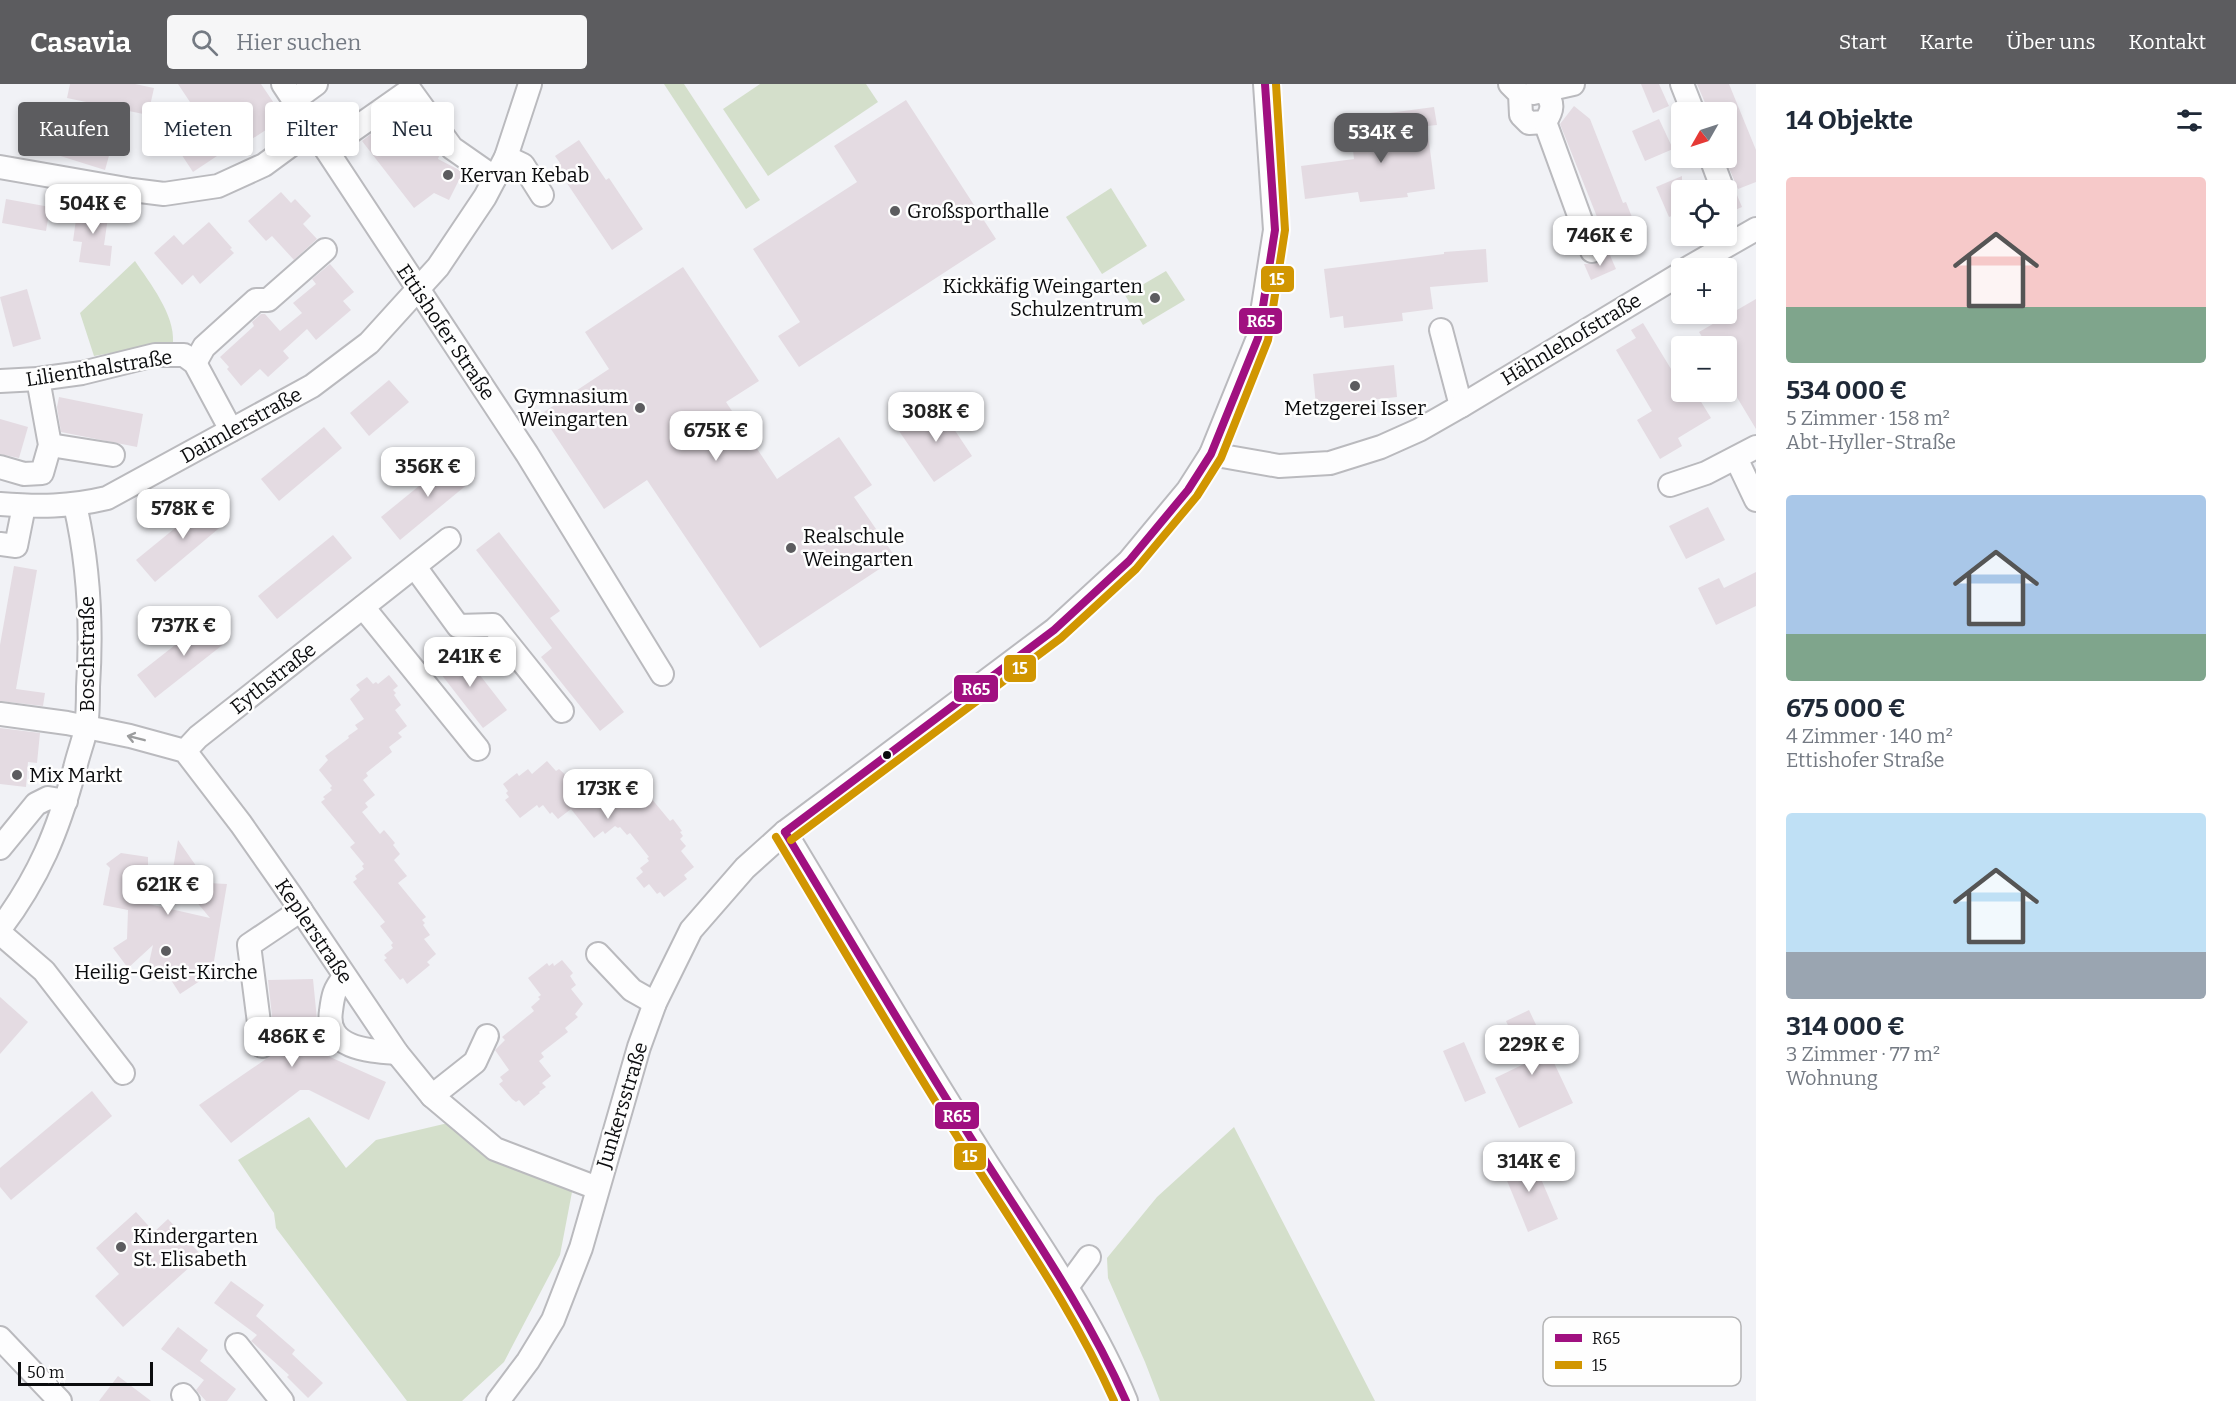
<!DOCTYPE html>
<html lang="de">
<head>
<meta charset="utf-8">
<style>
	body { margin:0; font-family:Bitter,serif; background:#f6f6f7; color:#1f2937; height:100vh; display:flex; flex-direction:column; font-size:22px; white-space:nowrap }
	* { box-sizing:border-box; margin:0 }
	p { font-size:20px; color:#747a83 }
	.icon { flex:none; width:33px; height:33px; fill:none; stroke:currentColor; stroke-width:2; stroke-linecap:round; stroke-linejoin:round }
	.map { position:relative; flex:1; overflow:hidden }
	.side { display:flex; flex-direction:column; background:#fff; width:480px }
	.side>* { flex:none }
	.banner { position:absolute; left:18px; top:18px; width:570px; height:54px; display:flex; gap:12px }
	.needle { width:39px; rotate:231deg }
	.buttons { position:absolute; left:1671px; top:18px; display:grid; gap:12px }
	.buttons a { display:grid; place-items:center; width:66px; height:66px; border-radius:6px; background:#fff; box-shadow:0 3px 9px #0003; font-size:30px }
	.scale { position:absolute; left:18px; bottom:15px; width:135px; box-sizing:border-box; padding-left:6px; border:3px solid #0b0c0e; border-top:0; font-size:16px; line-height:21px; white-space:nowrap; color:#0b0c0e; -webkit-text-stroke:4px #fefefe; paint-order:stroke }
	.price { position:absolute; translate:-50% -51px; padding:0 14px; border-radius:12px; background:#fff; color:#222; font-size:20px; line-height:39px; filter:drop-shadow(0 2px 3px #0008) }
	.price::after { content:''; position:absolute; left:50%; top:36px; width:18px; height:14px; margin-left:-9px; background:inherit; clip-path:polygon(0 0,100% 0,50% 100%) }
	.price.selected { background:#5c5c5f; color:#fff }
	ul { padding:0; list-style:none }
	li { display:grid; align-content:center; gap:12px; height:318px; padding:0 30px }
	li span { display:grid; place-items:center; height:186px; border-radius:6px; color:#555 }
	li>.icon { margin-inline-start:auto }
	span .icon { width:108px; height:108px; fill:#fffc; stroke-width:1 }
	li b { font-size:26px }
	h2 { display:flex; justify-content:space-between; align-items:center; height:72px; padding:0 30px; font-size:26px }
	.chip { padding:0 21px; border-radius:6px; background:#fff; box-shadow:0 3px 9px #0003; font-size:21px; line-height:54px }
	.chip.selected { background:#5c5c5f; color:#fff }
	header { display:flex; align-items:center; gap:36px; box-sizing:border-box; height:84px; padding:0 30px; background:#5c5c5f; color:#fff }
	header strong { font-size:28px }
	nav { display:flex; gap:33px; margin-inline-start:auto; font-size:21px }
	.search { width:420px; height:54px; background:#f6f6f7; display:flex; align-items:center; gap:15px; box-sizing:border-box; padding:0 21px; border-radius:6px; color:#747a83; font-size:22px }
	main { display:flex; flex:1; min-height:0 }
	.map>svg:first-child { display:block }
	.green { fill:#d4dfcb }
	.building { fill:#e4dbe2; fill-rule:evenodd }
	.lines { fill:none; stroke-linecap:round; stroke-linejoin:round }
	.minor-casing { stroke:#bababe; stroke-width:26 }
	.minor { stroke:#fdfdfe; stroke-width:22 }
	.bus-1-casing { stroke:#fefefe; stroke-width:12 }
	.bus-2-casing { stroke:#fefefe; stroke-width:12 }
	.bus-1 { stroke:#a01080; stroke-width:8 }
	.bus-2 { stroke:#d19601; stroke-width:8 }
	.oneway { stroke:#9c9d9e }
	.poi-dot { fill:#5c5c5f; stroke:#fefefe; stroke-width:2 }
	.bus-dot { fill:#0b0c0e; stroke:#fefefe; stroke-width:2 }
	.labels { text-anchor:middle; stroke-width:5; stroke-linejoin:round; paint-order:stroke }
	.poi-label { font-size:20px; fill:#0b0c0e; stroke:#fefefe; text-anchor:start }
	.street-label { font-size:20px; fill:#0b0c0e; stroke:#fefefe }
	.key { fill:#fefefe; stroke:#b5b5b6; stroke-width:1.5 }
	.key-label { font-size:16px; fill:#0b0c0e }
	.line-badge { stroke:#fefefe; stroke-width:2 }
	.badge-label { font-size:16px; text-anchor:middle; font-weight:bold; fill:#fff }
</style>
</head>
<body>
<header>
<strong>Casavia</strong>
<div class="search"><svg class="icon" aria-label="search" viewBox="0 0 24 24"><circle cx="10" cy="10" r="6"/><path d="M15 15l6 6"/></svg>Hier suchen</div>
<nav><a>Start</a><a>Karte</a><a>Über uns</a><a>Kontakt</a></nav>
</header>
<main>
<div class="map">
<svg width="1756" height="1317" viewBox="0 0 1756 1317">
	<rect width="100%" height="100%" fill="#f1f2f6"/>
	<g class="green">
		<polygon points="664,0 684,0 760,116 746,125"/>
		<polygon points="760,0 866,0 878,18 768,92 723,25"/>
		<polygon points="1111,104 1147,162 1102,190 1066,133"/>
		<path d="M 135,177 C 150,199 175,231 173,258 L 94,272 L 80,229 Z"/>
		<polygon points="1166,187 1185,216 1143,241 1125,211"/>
		<polygon points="309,1033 346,1084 376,1056 448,1039 479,1067 572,1108 560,1171 504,1278 462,1317 407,1317 276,1144 274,1129 238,1076"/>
		<polygon points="1234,1043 1375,1317 1160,1317 1145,1278 1108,1194 1107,1174 1157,1113"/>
	</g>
	<g class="building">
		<polygon points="70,0 135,0 154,4 148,31 67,14"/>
		<polygon points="178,0 261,0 284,34 226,72 223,68 193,88 162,41 192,21"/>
		<polygon points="1641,0 1659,0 1669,22 1653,29"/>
		<polygon points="1697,0 1729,0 1756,66 1756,98 1738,105 1726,77 1726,28 1709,28"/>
		<polygon points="906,16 996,155 799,283 778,252 800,238 753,165 857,98 834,62"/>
		<polygon points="1574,22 1590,35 1623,119 1626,118 1641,156 1611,168 1560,40"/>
		<polygon points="1434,23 1437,41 1427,42 1435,105 1407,109 1408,113 1360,118 1358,108 1305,115 1301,82 1354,75 1353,66 1393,61 1389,29"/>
		<polygon points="26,33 71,46 70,49 112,61 105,86 19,59"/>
		<polygon points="1659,35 1673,65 1645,77 1632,47"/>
		<polygon points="405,36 427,66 439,72 438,75 463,88 449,116 434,109 414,124 362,57 371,50 378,57"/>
		<polygon points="579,56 606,96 609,94 643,145 612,166 556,83 560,79 555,72"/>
		<polygon points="1682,92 1682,128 1669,133 1656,103"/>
		<polygon points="1734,104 1742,123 1726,130 1726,113"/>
		<polygon points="281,108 291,119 295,115 311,132 303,140 317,155 294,176 272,152 266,157 248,137"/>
		<polygon points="6,115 50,123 46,147 2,139"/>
		<polygon points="78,121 109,126 104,161 112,162 110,182 79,178 82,158 73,157"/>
		<polygon points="209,138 232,164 230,165 234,169 200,200 193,191 182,201 154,169 174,151 183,161"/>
		<polygon points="1486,165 1488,198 1430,203 1433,225 1402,229 1403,237 1344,244 1343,232 1330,234 1324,185 1444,170 1444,168"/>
		<polygon points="1609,169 1616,185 1591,196 1584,180 1597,179"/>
		<polygon points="330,180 354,208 343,217 351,226 316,256 307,245 283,267 289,274 268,293 260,285 241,302 227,285 229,283 220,273 254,242 252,238 261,230 265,230 280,247 302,229 293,219 316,200 312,195"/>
		<polygon points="683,183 759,297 726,318 777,395 839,353 872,401 854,413 896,474 760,564 647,396 604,425 541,330 609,285 585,248"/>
		<polygon points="27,205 41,255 13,263 0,213"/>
		<polygon points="1756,215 1756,345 1726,295 1726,262 1708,262 1699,248"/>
		<polygon points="1643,239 1682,303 1682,308 1695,308 1711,334 1678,354 1682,362 1660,375 1637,336 1652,327 1616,266 1636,254 1631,246"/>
		<polygon points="1394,281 1397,313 1316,322 1313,290"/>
		<polygon points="389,296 409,318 369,352 350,329"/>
		<polygon points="59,313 143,330 137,363 61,348 57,323"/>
		<polygon points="938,321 972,372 934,398 899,347"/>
		<polygon points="0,335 28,343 19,374 0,370"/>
		<polygon points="324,343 342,364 279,417 261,395"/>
		<polygon points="457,371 475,394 400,456 381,433"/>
		<polygon points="212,414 230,435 155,498 136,476"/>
		<polygon points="1708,423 1725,456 1686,475 1669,442"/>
		<polygon points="499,448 560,527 550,534 624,628 600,647 541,573 552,564 476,466"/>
		<polygon points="333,451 352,474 277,535 258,512"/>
		<polygon points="14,482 37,486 16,605 45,609 43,622 0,617 0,561"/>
		<polygon points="1756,488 1756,522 1716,541 1698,504 1719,494 1724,504"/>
		<polygon points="212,532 230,555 155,614 137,591"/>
		<polygon points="458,563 507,626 483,644 434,581"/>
		<polygon points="389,591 398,602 393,606 396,609 394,611 401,621 395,626 407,642 398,649 402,653 389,663 392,668 366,689 368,692 363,696 375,711 365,719 368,723 362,728 380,750 384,746 395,759 393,761 400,770 394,776 407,792 398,799 426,833 422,836 425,839 423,841 430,851 424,855 436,870 427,878 430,881 407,900 403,894 400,896 384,876 387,874 384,871 393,864 391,861 393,859 380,842 385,838 353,798 357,795 355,792 364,785 362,782 364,780 350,763 355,759 321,718 325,715 323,713 332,706 330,704 332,702 319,686 328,676 325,672 349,654 348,652 358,645 355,641 364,635 350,615 360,606 356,601 367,593 373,600 376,598 378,600"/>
		<polygon points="0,644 40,649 37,679 28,678 26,703 0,700"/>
		<polygon points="547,677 556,687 559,685 571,696 575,693 591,714 594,711 597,715 607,707 611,712 626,701 634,708 638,705 647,717 651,714 670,737 673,735 682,747 680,748 683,752 680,755 686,762 681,767 694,783 684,791 687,795 664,813 660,808 657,810 649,800 644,804 636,794 643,788 640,784 649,777 647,774 649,773 630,749 627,751 620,743 618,744 615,742 605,750 603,747 594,754 571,725 558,735 552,728 550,730 543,721 539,724 537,721 520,734 505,716 509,713 506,709 508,707 503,700 517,689 519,692 528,685 532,690"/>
		<path d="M 178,756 L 208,799 L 227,800 L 212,889 L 180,910 L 171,896 L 158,896 L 157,889 L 147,888 L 153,861 L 128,884 L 113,864 L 127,855 L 128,826 L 103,821 L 110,784 L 106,780 L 121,769 L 148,773 L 148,783 L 172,790 ZM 172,792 L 171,796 L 180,798 L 210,834 L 140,818 Z"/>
		<polygon points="562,876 573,889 570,892 576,901 571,905 583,920 575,930 578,933 565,944 568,948 541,969 544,973 539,977 551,992 542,999 546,1003 539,1008 540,1009 524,1022 519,1016 516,1018 512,1015 499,1000 503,997 500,993 509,986 495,966 505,956 502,953 534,927 531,923 540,915 538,913 541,911 528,894 547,879 549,882 553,879 554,882"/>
		<polygon points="313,895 319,956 330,973 386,998 369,1036 309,1006 300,1006 231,1059 199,1021 276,968 268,896"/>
		<polygon points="0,913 28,938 0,970"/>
		<polygon points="1529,926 1573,1019 1519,1044 1495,994 1526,979 1506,937"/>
		<polygon points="1464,958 1486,1009 1465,1018 1443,967"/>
		<polygon points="92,1007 112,1032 11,1116 0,1103 0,1084"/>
		<polygon points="1530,1069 1558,1135 1528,1148 1501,1082"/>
		<polygon points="136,1128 154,1148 168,1135 202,1172 123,1243 95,1212 119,1190 96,1164"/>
		<polygon points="231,1197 264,1221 256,1232 295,1266 292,1270 323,1299 308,1314 287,1293 289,1291 251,1257 257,1251 214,1219"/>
		<polygon points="178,1243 208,1266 200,1277 236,1305 227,1317 206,1317 196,1306 204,1296 161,1265"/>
		<polygon points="118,1292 151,1317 99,1317"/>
	</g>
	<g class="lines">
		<g class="minor-casing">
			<g id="minor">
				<polyline points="283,0 527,370 662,590"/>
				<path d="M 1510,0 L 1520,10 L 1521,31 L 1529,39 L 1545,38 C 1553,26 1554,19 1545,8"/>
				<polyline points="1682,0 1693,28"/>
				<polyline points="1533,9 1573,0"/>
				<polyline points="294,16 316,0"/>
				<polyline points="1545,38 1592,167"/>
				<polyline points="326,65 410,6 452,64 495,94"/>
				<polyline points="506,73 523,81 542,111"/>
				<polyline points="1711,74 1721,101"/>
				<polyline points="0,83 132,106 164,110 218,102 264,81 313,45"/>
				<polyline points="1688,184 1756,145"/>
				<polyline points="1441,246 1461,322"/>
				<polyline points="195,279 204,263 256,216 268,216 325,166"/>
				<polyline points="0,297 38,295 82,289 155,271 184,271 195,279 231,346"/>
				<polyline points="50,361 113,371"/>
				<polyline points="1211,370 1279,382 1330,379 1381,363 1419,346 1461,322 1682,189"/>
				<polyline points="1736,374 1756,416"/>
				<polyline points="0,383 24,390 42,389 50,361 38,295"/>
				<polyline points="1670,401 1706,389 1756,363"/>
				<path d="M 0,420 C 39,423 69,423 107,414 L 312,302 L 369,259 L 438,183 L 485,113 L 506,73 L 530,0"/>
				<polyline points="0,460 16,462 24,422"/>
				<polyline points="415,483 458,542 493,541 562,627"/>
				<polyline points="363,523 478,665"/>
				<polyline points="0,630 67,639 130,652 185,667 241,740 290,810 397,969 432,1012 495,1065 597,1104"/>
				<polyline points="185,667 198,653 449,455"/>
				<path d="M 785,748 C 848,852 909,957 974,1059 C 1027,1144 1088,1225 1126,1317"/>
				<polyline points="0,764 36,720 48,714 66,717"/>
				<path d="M 0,845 C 39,793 58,747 75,684 C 78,671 83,658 86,645 C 88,631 88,617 88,603 C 92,542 89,481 75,421"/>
				<polyline points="0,849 44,887 123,989"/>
				<polyline points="598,870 632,906 655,919"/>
				<path d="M 344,893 C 334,906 333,911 331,927 C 325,965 370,967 397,969"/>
				<polyline points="262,962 249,861 301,826"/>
				<polyline points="432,1012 475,978 487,952"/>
				<polyline points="1067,1203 1089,1173"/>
				<polyline points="0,1254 60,1317"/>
				<polyline points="237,1261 282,1317"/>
				<polyline points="183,1311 188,1317"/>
				<polyline points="498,1317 528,1277 553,1236 581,1164 639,963 655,919 691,846 745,784 785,748 1054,546 1129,477 1188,406 1211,370 1258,254 1275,146 1265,0"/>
			</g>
		</g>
		<use href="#minor" class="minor"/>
		<g class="bus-1-casing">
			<g id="bus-1">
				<polyline points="785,748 1054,546 1129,477 1188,406 1211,370 1258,254 1275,146 1265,0"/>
				<path d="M 785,748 C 846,849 906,951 969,1051 C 1024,1139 1084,1222 1126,1317"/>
			</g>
		</g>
		<g class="bus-2-casing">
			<g id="bus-2">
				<path d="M 776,753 C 838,856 898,959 962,1060 C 1015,1144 1073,1225 1114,1317"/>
				<polyline points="791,756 1061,554 1136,485 1197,412 1221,374 1268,256 1285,146 1276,0"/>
			</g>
		</g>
		<use href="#bus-1" class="bus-1"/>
		<use href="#bus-2" class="bus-2"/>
	</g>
	<defs><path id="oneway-shaft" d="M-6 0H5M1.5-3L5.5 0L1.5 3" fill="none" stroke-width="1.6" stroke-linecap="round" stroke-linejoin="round" transform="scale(1.5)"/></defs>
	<use class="oneway" href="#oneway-shaft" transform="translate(136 654) rotate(-166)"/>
	<g class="poi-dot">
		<circle cx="448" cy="91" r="6"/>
		<circle cx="895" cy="127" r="6"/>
		<circle cx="1155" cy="214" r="6"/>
		<circle cx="1355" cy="302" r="6"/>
		<circle cx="640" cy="324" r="6"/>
		<circle cx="791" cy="464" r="6"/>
		<circle cx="17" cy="691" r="6"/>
		<circle cx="166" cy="867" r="6"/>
		<circle cx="121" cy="1163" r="6"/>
	</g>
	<circle class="bus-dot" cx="887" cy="671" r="5"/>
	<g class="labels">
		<g class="poi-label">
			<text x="460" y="98">Kervan Kebab</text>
			<text x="907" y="134">Großsporthalle</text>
			<text x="1143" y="209" text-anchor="end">Kickkäfig Weingarten<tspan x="1143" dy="23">Schulzentrum</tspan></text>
			<text x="628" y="319" text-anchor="end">Gymnasium<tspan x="628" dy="23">Weingarten</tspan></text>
			<text x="1355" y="331" text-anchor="middle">Metzgerei Isser</text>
			<text x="803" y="459">Realschule<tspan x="803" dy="23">Weingarten</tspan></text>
			<text x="29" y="698">Mix Markt</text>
			<text x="166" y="895" text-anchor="middle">Heilig-Geist-Kirche</text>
			<text x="133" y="1159">Kindergarten<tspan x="133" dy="23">St. Elisabeth</tspan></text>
		</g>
		<g class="street-label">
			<text transform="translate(446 248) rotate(56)" y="7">Ettishofer Straße</text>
			<text transform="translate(1571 255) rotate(-31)" y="7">Hähnlehofstraße</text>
			<text transform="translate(99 284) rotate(-9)" y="7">Lilienthalstraße</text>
			<text transform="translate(241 341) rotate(-29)" y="7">Daimlerstraße</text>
			<text transform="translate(87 570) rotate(-90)" y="7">Boschstraße</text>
			<text transform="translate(273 594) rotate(-38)" y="7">Eythstraße</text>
			<text transform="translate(314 847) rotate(56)" y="7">Keplerstraße</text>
			<text transform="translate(622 1021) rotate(-73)" y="7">Junkersstraße</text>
		</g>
	</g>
	<rect x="1543" y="1233" width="198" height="69" rx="9" class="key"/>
	<rect x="1555" y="1250" width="27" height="8" fill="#a01080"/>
	<rect x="1555" y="1277" width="27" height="8" fill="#d19601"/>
	<g class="key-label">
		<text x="1592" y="1260">R65</text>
		<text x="1592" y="1287">15</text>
	</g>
	<g class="line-badge">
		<rect x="1260" y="181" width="35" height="28" rx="6" fill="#d19601"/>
		<rect x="1238" y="223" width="45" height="28" rx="6" fill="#a01080"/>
		<rect x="1003" y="570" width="34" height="29" rx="6" fill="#d19601"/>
		<rect x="953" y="590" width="46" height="29" rx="6" fill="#a01080"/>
		<rect x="934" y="1017" width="46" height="29" rx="6" fill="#a01080"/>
		<rect x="953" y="1058" width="34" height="29" rx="6" fill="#d19601"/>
	</g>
	<g class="badge-label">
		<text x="1277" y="201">15</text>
		<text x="1261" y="243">R65</text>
		<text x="1020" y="590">15</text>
		<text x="976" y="611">R65</text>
		<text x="957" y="1038">R65</text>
		<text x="970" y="1078">15</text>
	</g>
</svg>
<div class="buttons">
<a><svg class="needle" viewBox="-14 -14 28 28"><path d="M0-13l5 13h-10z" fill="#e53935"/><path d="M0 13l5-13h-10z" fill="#747a83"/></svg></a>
<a><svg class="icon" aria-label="locate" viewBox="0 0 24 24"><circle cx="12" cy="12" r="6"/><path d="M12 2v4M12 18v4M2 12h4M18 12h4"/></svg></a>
<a>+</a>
<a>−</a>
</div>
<div class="scale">50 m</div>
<b class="price selected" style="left:1381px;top:80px">534K €</b>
<b class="price" style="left:93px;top:151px">504K €</b>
<b class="price" style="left:1600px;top:183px">746K €</b>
<b class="price" style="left:936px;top:359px">308K €</b>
<b class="price" style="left:716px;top:378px">675K €</b>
<b class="price" style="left:428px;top:414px">356K €</b>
<b class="price" style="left:183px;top:456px">578K €</b>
<b class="price" style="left:184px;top:573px">737K €</b>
<b class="price" style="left:470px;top:604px">241K €</b>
<b class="price" style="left:608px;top:736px">173K €</b>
<b class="price" style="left:168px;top:832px">621K €</b>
<b class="price" style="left:292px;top:984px">486K €</b>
<b class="price" style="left:1532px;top:992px">229K €</b>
<b class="price" style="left:1529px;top:1109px">314K €</b>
<div class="banner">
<a class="chip selected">Kaufen</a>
<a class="chip">Mieten</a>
<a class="chip">Filter</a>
<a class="chip">Neu</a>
</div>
</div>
<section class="side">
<h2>14 Objekte<svg class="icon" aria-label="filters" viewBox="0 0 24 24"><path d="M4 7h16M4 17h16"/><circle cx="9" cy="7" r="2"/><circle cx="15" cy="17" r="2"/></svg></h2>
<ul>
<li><span style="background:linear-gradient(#f6c9c9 70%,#7fa58c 0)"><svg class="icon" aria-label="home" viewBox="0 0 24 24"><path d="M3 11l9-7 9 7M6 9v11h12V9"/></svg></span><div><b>534 000 €</b><p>5 Zimmer · 158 m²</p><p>Abt-Hyller-Straße</p></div></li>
<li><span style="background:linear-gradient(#a9c7e8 75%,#7fa58c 0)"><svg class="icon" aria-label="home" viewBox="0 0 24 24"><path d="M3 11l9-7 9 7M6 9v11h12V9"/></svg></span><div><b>675 000 €</b><p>4 Zimmer · 140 m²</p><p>Ettishofer Straße</p></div></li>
<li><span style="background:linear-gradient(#bfe0f5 75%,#9aa5b1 0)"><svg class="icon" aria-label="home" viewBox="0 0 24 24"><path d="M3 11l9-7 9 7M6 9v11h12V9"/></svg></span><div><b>314 000 €</b><p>3 Zimmer · 77 m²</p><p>Wohnung</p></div></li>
</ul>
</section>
</main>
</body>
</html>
